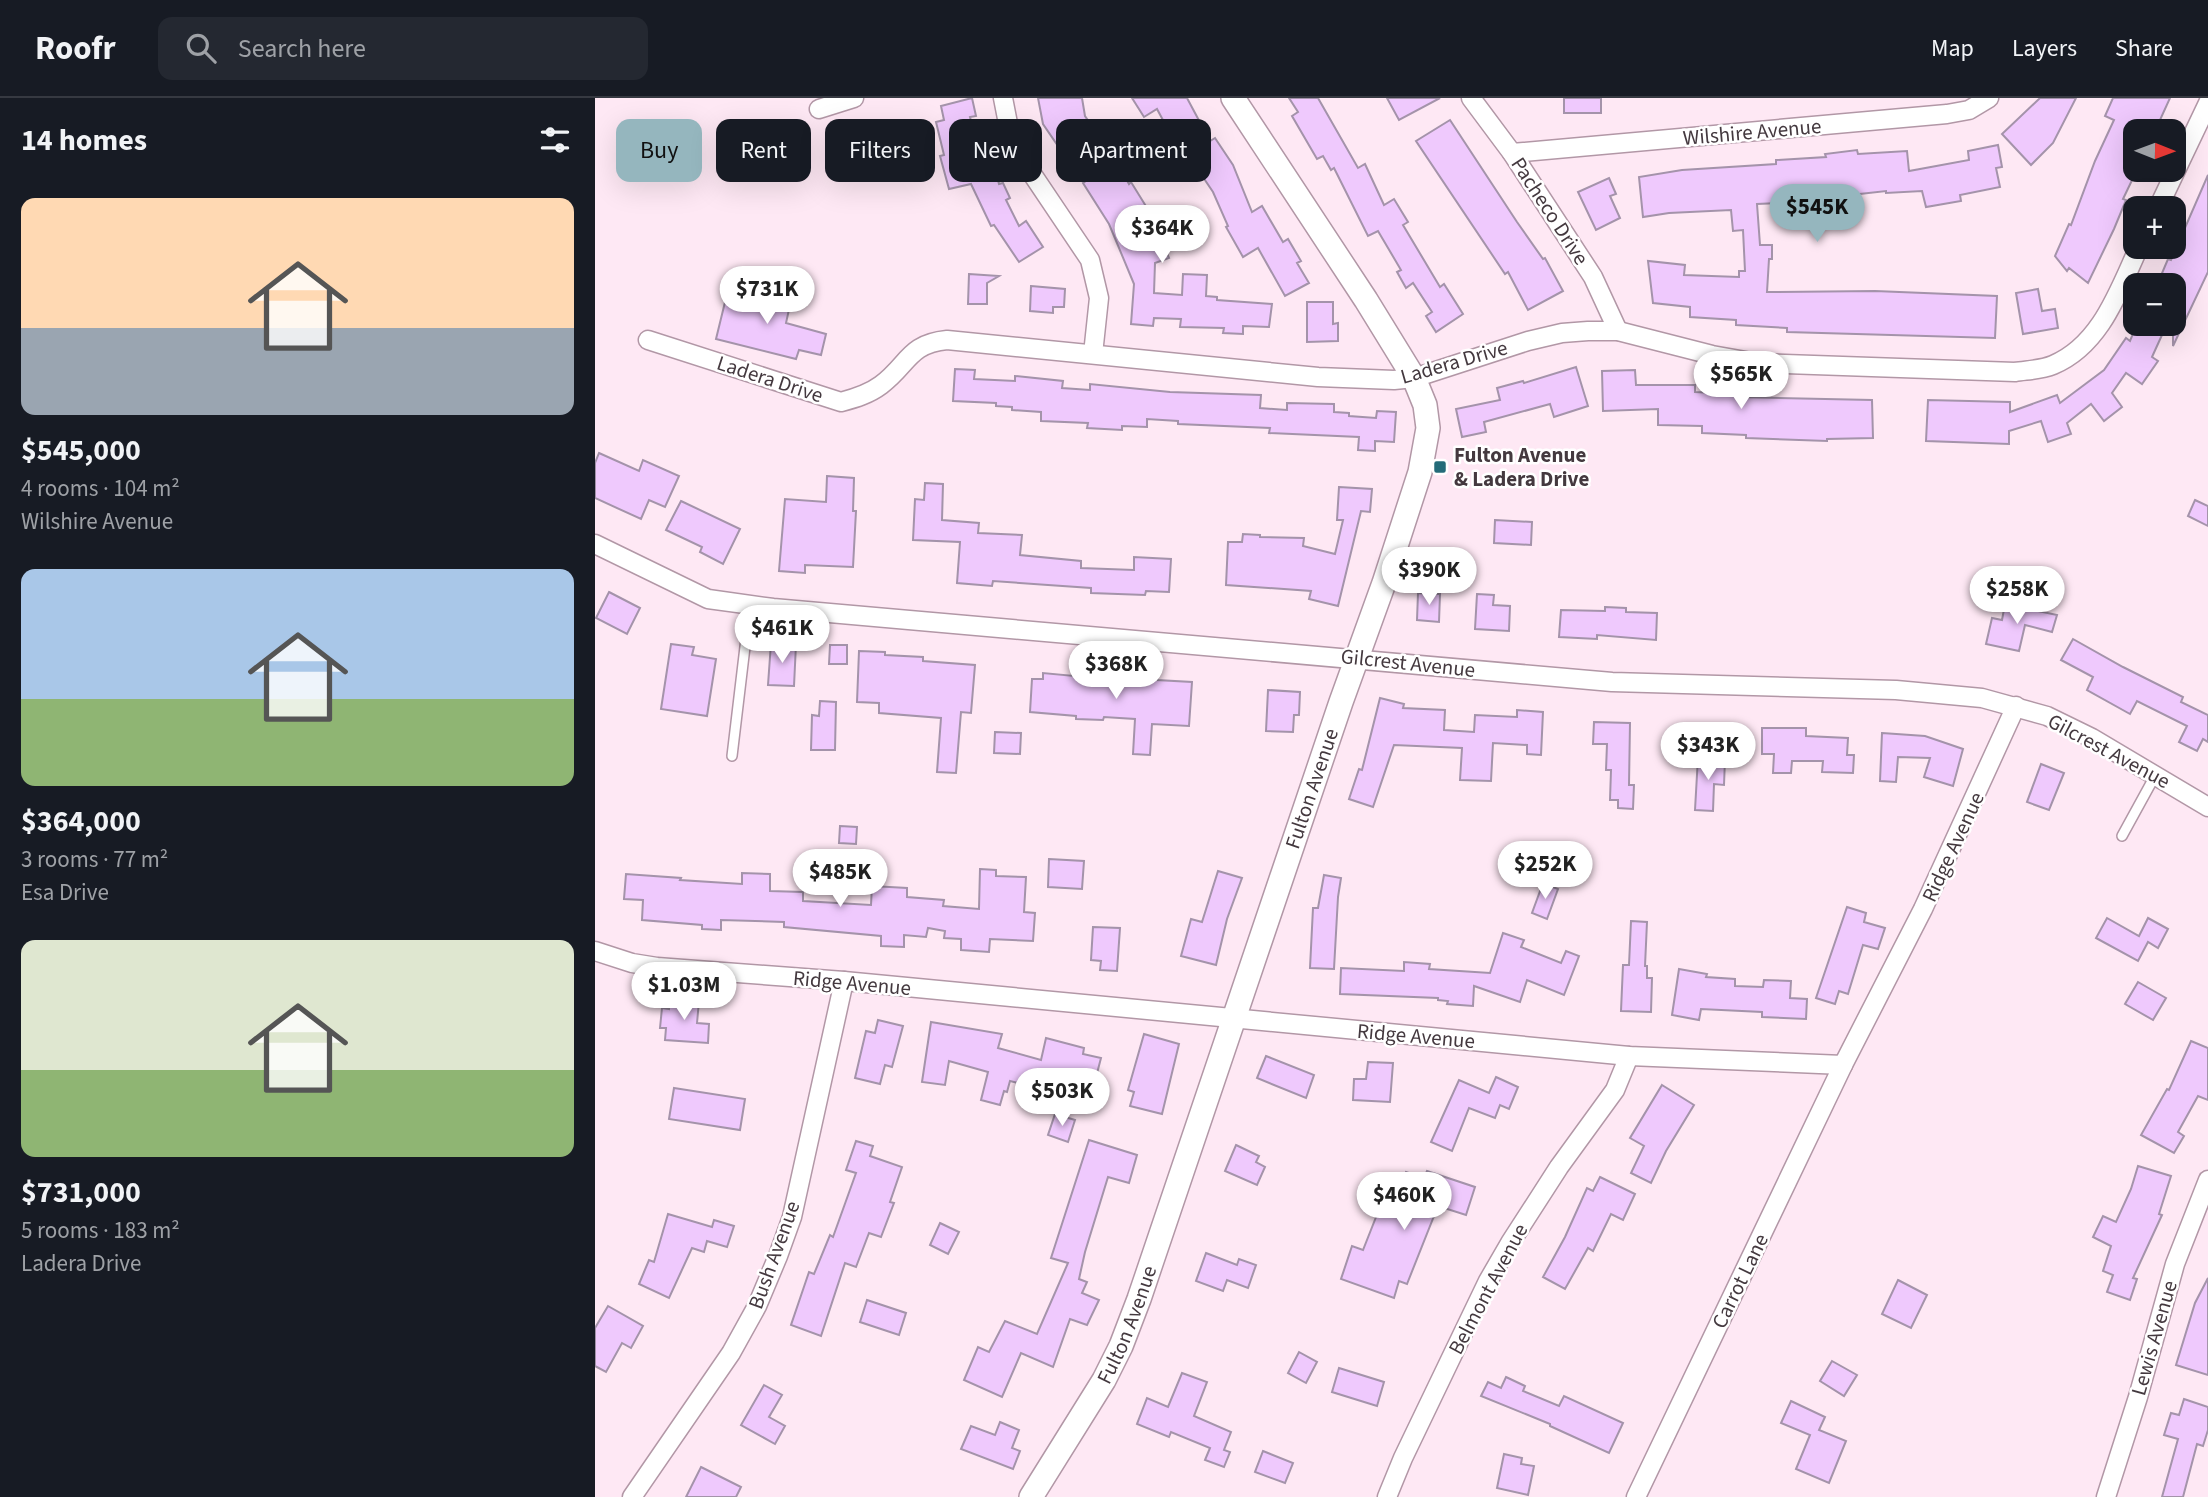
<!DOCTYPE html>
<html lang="en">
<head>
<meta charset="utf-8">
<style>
	body { margin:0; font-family:"Source Sans 3",sans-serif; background:#242831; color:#f1f3f6; height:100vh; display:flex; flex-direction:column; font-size:26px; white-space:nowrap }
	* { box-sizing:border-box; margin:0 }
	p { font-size:23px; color:#9ea1a6 }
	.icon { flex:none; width:38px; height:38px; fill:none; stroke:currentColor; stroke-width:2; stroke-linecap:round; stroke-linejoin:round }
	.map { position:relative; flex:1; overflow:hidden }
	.details { display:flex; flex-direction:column; background:#171b24; width:595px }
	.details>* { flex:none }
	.top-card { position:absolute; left:21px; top:21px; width:665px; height:63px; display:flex; gap:14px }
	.needle { width:46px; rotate:91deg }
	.controls { position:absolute; left:1528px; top:21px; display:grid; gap:14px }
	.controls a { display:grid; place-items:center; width:63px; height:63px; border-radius:14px; background:#171b24; box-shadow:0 7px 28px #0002; font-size:35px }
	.price { position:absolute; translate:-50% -60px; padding:0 16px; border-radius:24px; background:#fff; color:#222; font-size:23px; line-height:46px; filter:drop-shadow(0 2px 4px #0008) }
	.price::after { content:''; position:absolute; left:50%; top:42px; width:21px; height:16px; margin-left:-10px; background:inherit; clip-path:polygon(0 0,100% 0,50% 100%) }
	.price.selected { background:#95b6be; color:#111 }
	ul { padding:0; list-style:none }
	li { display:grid; align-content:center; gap:14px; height:371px; padding:0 21px }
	li span { display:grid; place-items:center; height:217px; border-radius:14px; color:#555 }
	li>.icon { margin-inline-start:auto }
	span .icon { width:126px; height:126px; fill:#fffc; stroke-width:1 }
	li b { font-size:30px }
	h2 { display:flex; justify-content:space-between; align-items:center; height:84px; padding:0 21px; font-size:30px }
	.chip { padding:0 24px; border-radius:14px; background:#171b24; box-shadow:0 7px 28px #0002; font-size:24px; line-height:63px }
	.chip.selected { background:#95b6be; color:#111 }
	header { display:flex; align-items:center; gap:42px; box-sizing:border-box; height:98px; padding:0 35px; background:#171b24; border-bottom:2px solid #363941 }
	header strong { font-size:33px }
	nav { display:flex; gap:38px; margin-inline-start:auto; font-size:24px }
	.search { width:490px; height:63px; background:#242831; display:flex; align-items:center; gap:18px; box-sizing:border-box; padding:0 24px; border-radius:14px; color:#9ea1a6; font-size:26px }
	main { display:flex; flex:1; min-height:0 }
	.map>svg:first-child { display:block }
	.building { fill:#efc9fd; stroke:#a493aa; stroke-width:2 }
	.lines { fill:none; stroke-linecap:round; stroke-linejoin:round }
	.service-casing { stroke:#b297a6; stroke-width:12 }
	.minor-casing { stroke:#b297a6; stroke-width:21 }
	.tertiary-casing { stroke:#b297a6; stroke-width:26 }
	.service { stroke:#fff; stroke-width:9 }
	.minor { stroke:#fff; stroke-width:18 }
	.tertiary { stroke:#fff; stroke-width:23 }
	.poi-dot { fill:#246b79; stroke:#fff; stroke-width:2.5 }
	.labels { text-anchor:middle; stroke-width:5; stroke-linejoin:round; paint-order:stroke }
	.street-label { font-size:21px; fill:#44393f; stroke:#fff }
	.poi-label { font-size:21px; font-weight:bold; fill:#44393f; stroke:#fff; text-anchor:start }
</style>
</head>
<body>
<header>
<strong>Roofr</strong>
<div class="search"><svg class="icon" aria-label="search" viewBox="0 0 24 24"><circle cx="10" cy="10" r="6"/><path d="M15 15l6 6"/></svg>Search here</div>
<nav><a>Map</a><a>Layers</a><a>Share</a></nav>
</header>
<main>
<section class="details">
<h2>14 homes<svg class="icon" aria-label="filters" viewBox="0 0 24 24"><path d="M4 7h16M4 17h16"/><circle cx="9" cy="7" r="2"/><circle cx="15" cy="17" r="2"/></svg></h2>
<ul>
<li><span style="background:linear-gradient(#ffd9b3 60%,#9aa5b1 0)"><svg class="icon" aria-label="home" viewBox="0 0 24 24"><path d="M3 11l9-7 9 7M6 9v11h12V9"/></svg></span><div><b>$545,000</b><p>4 rooms · 104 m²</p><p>Wilshire Avenue</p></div></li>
<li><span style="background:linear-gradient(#a9c7e8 60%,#8fb573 0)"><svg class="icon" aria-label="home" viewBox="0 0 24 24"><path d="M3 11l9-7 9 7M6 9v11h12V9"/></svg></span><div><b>$364,000</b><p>3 rooms · 77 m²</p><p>Esa Drive</p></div></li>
<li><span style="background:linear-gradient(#dfe7d0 60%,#8fb573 0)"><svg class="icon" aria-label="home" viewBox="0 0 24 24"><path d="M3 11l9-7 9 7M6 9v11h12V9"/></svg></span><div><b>$731,000</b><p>5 rooms · 183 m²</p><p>Ladera Drive</p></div></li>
</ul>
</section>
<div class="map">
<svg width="1613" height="1399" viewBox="0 0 1613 1399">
	<rect width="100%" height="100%" fill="#fee8f4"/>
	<g class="building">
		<polygon points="377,0 381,18 375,19 382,48 388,47 392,61 397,59 404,86 408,85 415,100 411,102 424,128 431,123 448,149 424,164 399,127 396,128 376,86 354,91 345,58 349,57 341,24 349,22 346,8"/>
		<polygon points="443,0 487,0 490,18 515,54 478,70 448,26"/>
		<polygon points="537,0 592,0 615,43 620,40 638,67 657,114 667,108 688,144 693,141 706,163 702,165 714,185 690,198 663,150 648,159 631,129 633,128 618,94 589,51 579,56 572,42 577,39 562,11 549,19"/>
		<polygon points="694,0 723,0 763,70 770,66 789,107 799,101 813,124 808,127 845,189 849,186 868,216 841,234 831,218 837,214 818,185 811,190 802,174 806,172 783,133 773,138 739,70 736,72 728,58 722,61 697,18 703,14"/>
		<polygon points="792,0 845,0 804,22"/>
		<rect x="969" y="0" width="37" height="15"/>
		<polygon points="1445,0 1481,0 1458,45 1436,67 1407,36"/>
		<polygon points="1518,0 1575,0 1560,33 1540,33 1540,76 1528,101 1531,102 1519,131 1493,185 1474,170 1472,173 1460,158 1474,126 1476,127 1500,63 1519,22 1510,18"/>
		<polygon points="855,22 922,124 948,161 950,160 968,193 933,212 913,174 910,176 821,43"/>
		<polygon points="1403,47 1407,69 1401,70 1405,89 1365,97 1366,103 1331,109 1327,93 1291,95 1291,93 1247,98 1247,103 1220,106 1220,114 1204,115 1204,104 1162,106 1165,147 1177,147 1177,161 1174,161 1172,194 1280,193 1402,198 1400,240 1192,234 1192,230 1141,227 1141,222 1095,219 1095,209 1058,205 1053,163 1090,167 1089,177 1144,179 1144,173 1150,173 1148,132 1138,133 1136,112 1074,115 1048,119 1044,79 1087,72 1181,66 1181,62 1231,59 1230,56 1262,52 1263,56 1312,53 1314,73 1374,62 1373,53"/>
		<polygon points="521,63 534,86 536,84 557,118 574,160 560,165 559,195 587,197 588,176 612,177 611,198 622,199 622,202 677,206 674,229 648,228 648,236 628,235 629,230 585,229 586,221 559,220 558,228 536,226 539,186 514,126 488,85"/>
		<polygon points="1613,77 1613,174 1578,248 1578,187 1562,187 1573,161 1576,162"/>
		<polygon points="1014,80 1021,96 1015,98 1025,120 1001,132 983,94"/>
		<polygon points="374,176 404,178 392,185 392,206 373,206"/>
		<polygon points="436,188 470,191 469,209 458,209 458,215 435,213"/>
		<polygon points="160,189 197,198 191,225 231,236 226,257 204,252 201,261 121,241 131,200 156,206"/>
		<polygon points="1443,191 1447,213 1460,211 1463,230 1428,236 1421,195"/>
		<polygon points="712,204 738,204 738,226 743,225 743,243 712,244"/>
		<polygon points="1542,226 1572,226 1557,259 1563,263 1547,286 1531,275 1517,295 1527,309 1509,323 1496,306 1472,325 1476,336 1453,344 1446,323 1414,333 1414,346 1331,343 1333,302 1415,304 1415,314 1462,297 1465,305 1509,272 1531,240 1535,243"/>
		<polygon points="981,269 993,308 959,319 955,306 889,324 891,334 867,339 861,311 905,302 902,290 928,283 929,285"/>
		<polygon points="360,271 380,272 379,281 420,283 420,278 468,283 467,290 495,292 495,286 575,294 666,297 665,310 692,312 692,305 739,306 739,314 754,315 754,318 781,320 782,313 801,314 799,344 780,343 780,353 763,352 764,339 674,335 675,330 583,326 583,323 552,321 552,329 527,328 527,332 492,330 493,325 446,323 446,314 417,312 417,309 401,308 401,305 358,303"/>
		<polygon points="1040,272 1041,287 1100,287 1100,294 1144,296 1143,299 1277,302 1278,340 1232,341 1232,343 1151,340 1151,337 1107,335 1107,328 1063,327 1063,311 1008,313 1007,273"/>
		<polygon points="4,355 44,373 48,362 84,378 70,409 54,402 46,421 0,400 0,365"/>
		<polygon points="232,378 259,380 258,413 261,413 258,469 210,467 210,475 184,473 190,401 231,404"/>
		<polygon points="330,385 348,386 347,422 384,425 383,435 427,437 425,457 486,463 486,470 539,472 539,459 576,461 574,494 551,493 550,497 496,495 496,490 453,487 398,483 397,488 362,485 365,444 318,442 320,401 329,402"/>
		<polygon points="744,389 777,391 775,414 766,413 743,508 714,501 716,493 631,487 633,444 647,444 648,436 665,437 665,439 709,440 708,448 740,456 748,422 742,422"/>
		<polygon points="1600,402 1613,408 1613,428 1593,418"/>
		<polygon points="86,403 145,431 128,466 105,454 107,449 71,432"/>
		<polygon points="900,422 937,424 936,447 899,445"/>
		<polygon points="14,494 45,510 32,536 1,520"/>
		<polygon points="823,495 845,496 844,524 822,522"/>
		<polygon points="882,496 899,497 898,507 915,508 914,533 880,531"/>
		<polygon points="1410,506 1462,517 1457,534 1430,527 1424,553 1391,546 1397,520 1407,522"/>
		<polygon points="1010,509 1031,510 1031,514 1062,515 1061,542 1002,537 1002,541 964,539 966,512 1010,513"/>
		<polygon points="1478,541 1528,569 1588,599 1586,604 1613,617 1613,644 1608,641 1602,653 1584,644 1592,628 1542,603 1535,616 1492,592 1498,579 1466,562"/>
		<polygon points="176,545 201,546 199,588 173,587"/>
		<polygon points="76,546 99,549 97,557 121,561 112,618 66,611"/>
		<polygon points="235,547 252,547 252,566 234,566"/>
		<polygon points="264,553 290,554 290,557 328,559 328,563 380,567 376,615 366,614 361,675 342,674 346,620 284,615 284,605 262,604"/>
		<polygon points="533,572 563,574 562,582 597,584 594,628 557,626 555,657 538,656 540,621 509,619 508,622 481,621 481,618 435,614 437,581 448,581 448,575 532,583"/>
		<polygon points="673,592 705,594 704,617 699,617 698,634 671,633"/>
		<polygon points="785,600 809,606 808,610 850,612 849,632 879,634 880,617 922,619 922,612 948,614 946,657 932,656 932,647 898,645 896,683 865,682 867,650 799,647 778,709 754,701 764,671 767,672"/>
		<polygon points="225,603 241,604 240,652 216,652 217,617 224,618"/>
		<polygon points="999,624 1035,625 1034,687 1039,687 1038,711 1023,710 1023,702 1015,702 1016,672 1011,672 1012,646 998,646"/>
		<polygon points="1167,630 1211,630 1211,638 1253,640 1252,657 1259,657 1258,675 1227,674 1228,663 1197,663 1196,675 1178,675 1179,656 1167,656"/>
		<polygon points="400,634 426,635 425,656 399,655"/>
		<polygon points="1287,635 1330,638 1368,651 1358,688 1329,679 1335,660 1303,659 1301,684 1285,683"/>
		<polygon points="1103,659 1130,661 1129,687 1119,686 1118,713 1100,712"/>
		<polygon points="1446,666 1469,675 1454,712 1432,704"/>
		<polygon points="245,728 262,729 261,746 244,745"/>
		<polygon points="454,761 489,763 487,791 453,789"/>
		<polygon points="385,771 401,772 401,778 431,779 429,814 440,815 438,843 395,841 394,854 366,852 366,841 349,840 350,833 333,830 331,839 309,837 309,849 286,848 286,838 189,829 189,824 126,822 126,832 107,831 107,827 47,822 48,802 29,801 31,776 86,780 85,782 147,786 147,775 175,776 175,793 208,794 208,803 276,807 277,788 312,790 312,799 349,802 348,808 384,811"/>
		<polygon points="623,773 647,780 632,821 621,867 586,858 596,821 607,824"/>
		<polygon points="729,777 746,780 743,799 739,871 715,870 718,810 723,810"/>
		<polygon points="948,785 963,791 952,821 937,815"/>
		<polygon points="1252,809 1271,815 1269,824 1290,830 1283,851 1268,847 1253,896 1244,893 1240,906 1221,900"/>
		<polygon points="1512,820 1544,838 1553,820 1573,831 1563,850 1553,844 1543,863 1501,840"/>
		<polygon points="1036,823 1052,824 1050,868 1052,868 1052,880 1057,880 1056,914 1026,913 1028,867 1034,867"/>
		<polygon points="498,829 525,830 522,873 505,872 506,863 496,862"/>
		<polygon points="908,835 929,842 926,849 966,865 971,853 984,858 969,897 932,882 925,904 879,888 878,908 852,906 853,903 843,902 843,900 745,896 746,870 809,873 809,864 835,866 834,871 895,875"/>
		<polygon points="1084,871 1112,876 1111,879 1140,881 1140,888 1168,889 1169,882 1196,883 1195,900 1212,901 1211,921 1167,919 1167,914 1106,911 1104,922 1077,917"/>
		<polygon points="1543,884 1571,900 1558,922 1530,906"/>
		<polygon points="74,901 104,903 102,925 114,926 113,945 70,942 71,930 65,930 67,910 74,911"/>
		<polygon points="283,922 308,928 297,969 290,967 285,986 260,980 271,933 280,935"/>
		<polygon points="336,924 407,936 403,950 446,962 451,940 489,950 488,956 506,960 500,983 485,979 482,992 465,987 463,995 415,983 412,994 409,993 405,1007 386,1002 393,974 354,963 350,987 327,984"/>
		<polygon points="549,936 584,946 567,1016 535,1008 539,994 533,992"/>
		<polygon points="1596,943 1613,950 1613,1002 1603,998 1583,1034 1589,1038 1579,1055 1546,1037 1572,991 1574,992"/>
		<polygon points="671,958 719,977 711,1000 662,980"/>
		<polygon points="773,964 798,965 795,1004 758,1002 759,981 771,981"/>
		<polygon points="901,979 923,989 914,1011 905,1007 900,1020 874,1010 857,1053 836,1044 864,982 894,995"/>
		<polygon points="1067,987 1099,1007 1071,1053 1056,1085 1036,1075 1049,1048 1035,1040"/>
		<polygon points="79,990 150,1001 145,1032 74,1021"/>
		<polygon points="460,1016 480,1022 473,1044 453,1037"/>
		<polygon points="494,1042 542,1057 534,1085 513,1079 490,1154 484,1181 492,1184 487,1195 504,1202 492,1227 475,1221 458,1269 426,1255 407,1299 369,1282 383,1249 394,1254 410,1223 442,1236 473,1165 456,1160"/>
		<polygon points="261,1043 278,1048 275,1058 307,1069 295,1104 299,1105 286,1139 274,1135 261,1169 250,1165 226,1238 196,1227 214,1174 219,1176 235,1137 238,1139 261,1075 251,1072"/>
		<polygon points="641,1047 664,1058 661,1064 670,1069 662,1087 630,1073"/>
		<polygon points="1543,1068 1576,1078 1564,1116 1567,1117 1538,1180 1542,1181 1535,1202 1512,1194 1518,1177 1508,1173 1516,1148 1498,1139 1508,1118 1521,1124 1536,1091"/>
		<polygon points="832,1073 880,1089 871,1117 843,1108 812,1186 804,1183 799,1200 746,1181 757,1148 768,1152 785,1109 798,1114 811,1074 829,1080"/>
		<polygon points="1005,1079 1040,1096 1028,1122 1016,1116 998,1153 993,1150 970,1191 948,1179 970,1139 992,1090 998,1093"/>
		<polygon points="73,1116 117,1129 119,1122 139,1128 132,1149 112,1143 109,1154 97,1150 74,1200 44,1186 54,1162 59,1164"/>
		<polygon points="345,1125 364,1134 353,1156 335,1147"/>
		<polygon points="611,1155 642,1167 644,1161 661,1167 653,1190 632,1182 628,1193 601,1183"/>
		<polygon points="1613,1180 1613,1277 1581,1267 1600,1205"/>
		<polygon points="1303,1182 1332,1197 1316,1230 1287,1216"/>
		<polygon points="272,1202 311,1215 304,1237 265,1224"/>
		<polygon points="13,1208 48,1228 36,1250 27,1245 11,1274 0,1268 0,1230"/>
		<polygon points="704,1254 722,1264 711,1285 693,1275"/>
		<polygon points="1237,1263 1262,1277 1249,1298 1225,1283"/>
		<polygon points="744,1270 789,1284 782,1308 737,1294"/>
		<polygon points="587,1275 612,1284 599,1318 636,1334 629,1352 635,1354 629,1369 610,1362 615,1350 576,1334 574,1339 542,1326 552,1300 573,1309"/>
		<polygon points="911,1279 930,1288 928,1293 964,1308 969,1298 1028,1325 1014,1355 955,1328 955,1326 886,1298 893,1284 906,1290"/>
		<polygon points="169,1287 187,1297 174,1319 190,1328 180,1346 146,1327"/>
		<polygon points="1589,1301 1613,1309 1613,1332 1608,1348 1602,1346 1588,1399 1567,1399 1583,1341 1569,1337 1576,1315 1584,1317"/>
		<polygon points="1196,1303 1230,1319 1224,1332 1251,1343 1234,1385 1201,1371 1215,1337 1186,1325"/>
		<polygon points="405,1324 424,1332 417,1350 425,1353 418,1371 366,1351 376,1328 400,1337"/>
		<polygon points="668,1353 698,1365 690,1385 660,1374"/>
		<polygon points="909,1356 927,1360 926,1366 939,1368 933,1397 902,1390"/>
		<polygon points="106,1369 146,1389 141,1399 91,1399"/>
	</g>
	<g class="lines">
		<g class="service-casing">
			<g id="service">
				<polyline points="137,658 155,507"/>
				<polyline points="1527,738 1561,676"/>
			</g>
		</g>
		<g class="minor-casing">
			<g id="minor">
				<polyline points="408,0 417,46 495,162 504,200 498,256"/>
				<polyline points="876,0 917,55 998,179 1023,233"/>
				<polyline points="224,11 259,0"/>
				<polyline points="917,55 1352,16 1374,12 1394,0"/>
				<polyline points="1563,110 1613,5"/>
				<path d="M 53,242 L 246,304 C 261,300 274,296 286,287 C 314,266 313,246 352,242 L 723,279 L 799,282 L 819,280 L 933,243 L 967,235 L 993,233 L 1023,233 L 1117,257 L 1162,265 L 1420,274 C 1433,272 1446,272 1458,267 C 1506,247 1524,192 1544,149"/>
				<polyline points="0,446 113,501 178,510 1017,584 1301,592 1387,600 1452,618 1497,640 1613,709"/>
				<polyline points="0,853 37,865 62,869 249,883 1034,958 1248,967 1328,811 1421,608"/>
				<polyline points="37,1399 136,1255 162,1208 183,1158 197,1119 249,883"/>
				<polyline points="792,1399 808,1360 893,1183 915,1145 964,1069 1020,992 1034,958"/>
				<polyline points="1041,1399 1248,967"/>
				<polyline points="1511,1399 1543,1299 1580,1166 1613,1082"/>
			</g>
		</g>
		<g class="tertiary-casing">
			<g id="tertiary">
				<path id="s1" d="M 436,1399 L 509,1282 L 526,1248 L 544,1201 L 746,604 L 789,485 L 825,374 L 833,330 L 830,307 L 819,280 L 771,202 L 638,0"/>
			</g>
		</g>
		<use href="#service" class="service"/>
		<use href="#minor" class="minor"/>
		<use href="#tertiary" class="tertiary"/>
	</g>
	<rect class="poi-dot" x="838" y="362" width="14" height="14" rx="3.5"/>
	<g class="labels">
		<g class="street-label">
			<text transform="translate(1157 34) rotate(-5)" y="7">Wilshire Avenue</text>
			<text transform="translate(955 113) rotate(57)" y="7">Pacheco Drive</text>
			<text transform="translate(859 264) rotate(-16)" y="7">Ladera Drive</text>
			<text transform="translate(175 281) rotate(18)" y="7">Ladera Drive</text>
			<text transform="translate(813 565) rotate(6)" y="7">Gilcrest Avenue</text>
			<text transform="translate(1514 653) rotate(28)" y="7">Gilcrest Avenue</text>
			<text dy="7" stroke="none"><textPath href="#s1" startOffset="765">Fulton Avenue</textPath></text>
			<text transform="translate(1358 749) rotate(-65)" y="7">Ridge Avenue</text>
			<text transform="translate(257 885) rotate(5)" y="7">Ridge Avenue</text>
			<text transform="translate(821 938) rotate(5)" y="7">Ridge Avenue</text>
			<text transform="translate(179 1157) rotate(-70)" y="7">Bush Avenue</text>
			<text transform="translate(1145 1183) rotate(-64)" y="7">Carrot Lane</text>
			<text transform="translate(893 1191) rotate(-62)" y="7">Belmont Avenue</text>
			<text dy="7" stroke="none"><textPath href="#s1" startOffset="198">Fulton Avenue</textPath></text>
			<text transform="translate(1559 1240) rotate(-74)" y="7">Lewis Avenue</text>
		</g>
		<g class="poi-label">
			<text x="859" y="364">Fulton Avenue<tspan x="859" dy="24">&amp; Ladera Drive</tspan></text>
		</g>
	</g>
</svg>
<div class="controls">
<a><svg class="needle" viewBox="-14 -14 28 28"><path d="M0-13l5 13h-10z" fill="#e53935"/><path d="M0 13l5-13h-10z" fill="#9ea1a6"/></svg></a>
<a>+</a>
<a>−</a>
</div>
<b class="price selected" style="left:1222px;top:146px">$545K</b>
<b class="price" style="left:567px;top:167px">$364K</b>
<b class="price" style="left:172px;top:228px">$731K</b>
<b class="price" style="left:1146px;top:313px">$565K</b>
<b class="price" style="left:834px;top:509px">$390K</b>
<b class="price" style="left:1422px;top:528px">$258K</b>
<b class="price" style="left:187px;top:567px">$461K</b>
<b class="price" style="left:521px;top:603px">$368K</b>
<b class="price" style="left:1113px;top:684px">$343K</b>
<b class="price" style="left:950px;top:803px">$252K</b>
<b class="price" style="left:245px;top:811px">$485K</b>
<b class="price" style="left:89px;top:924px">$1.03M</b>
<b class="price" style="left:467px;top:1030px">$503K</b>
<b class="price" style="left:809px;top:1134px">$460K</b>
<div class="top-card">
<a class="chip selected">Buy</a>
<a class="chip">Rent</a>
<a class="chip">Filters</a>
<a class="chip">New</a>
<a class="chip">Apartment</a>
</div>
</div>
</main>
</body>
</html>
